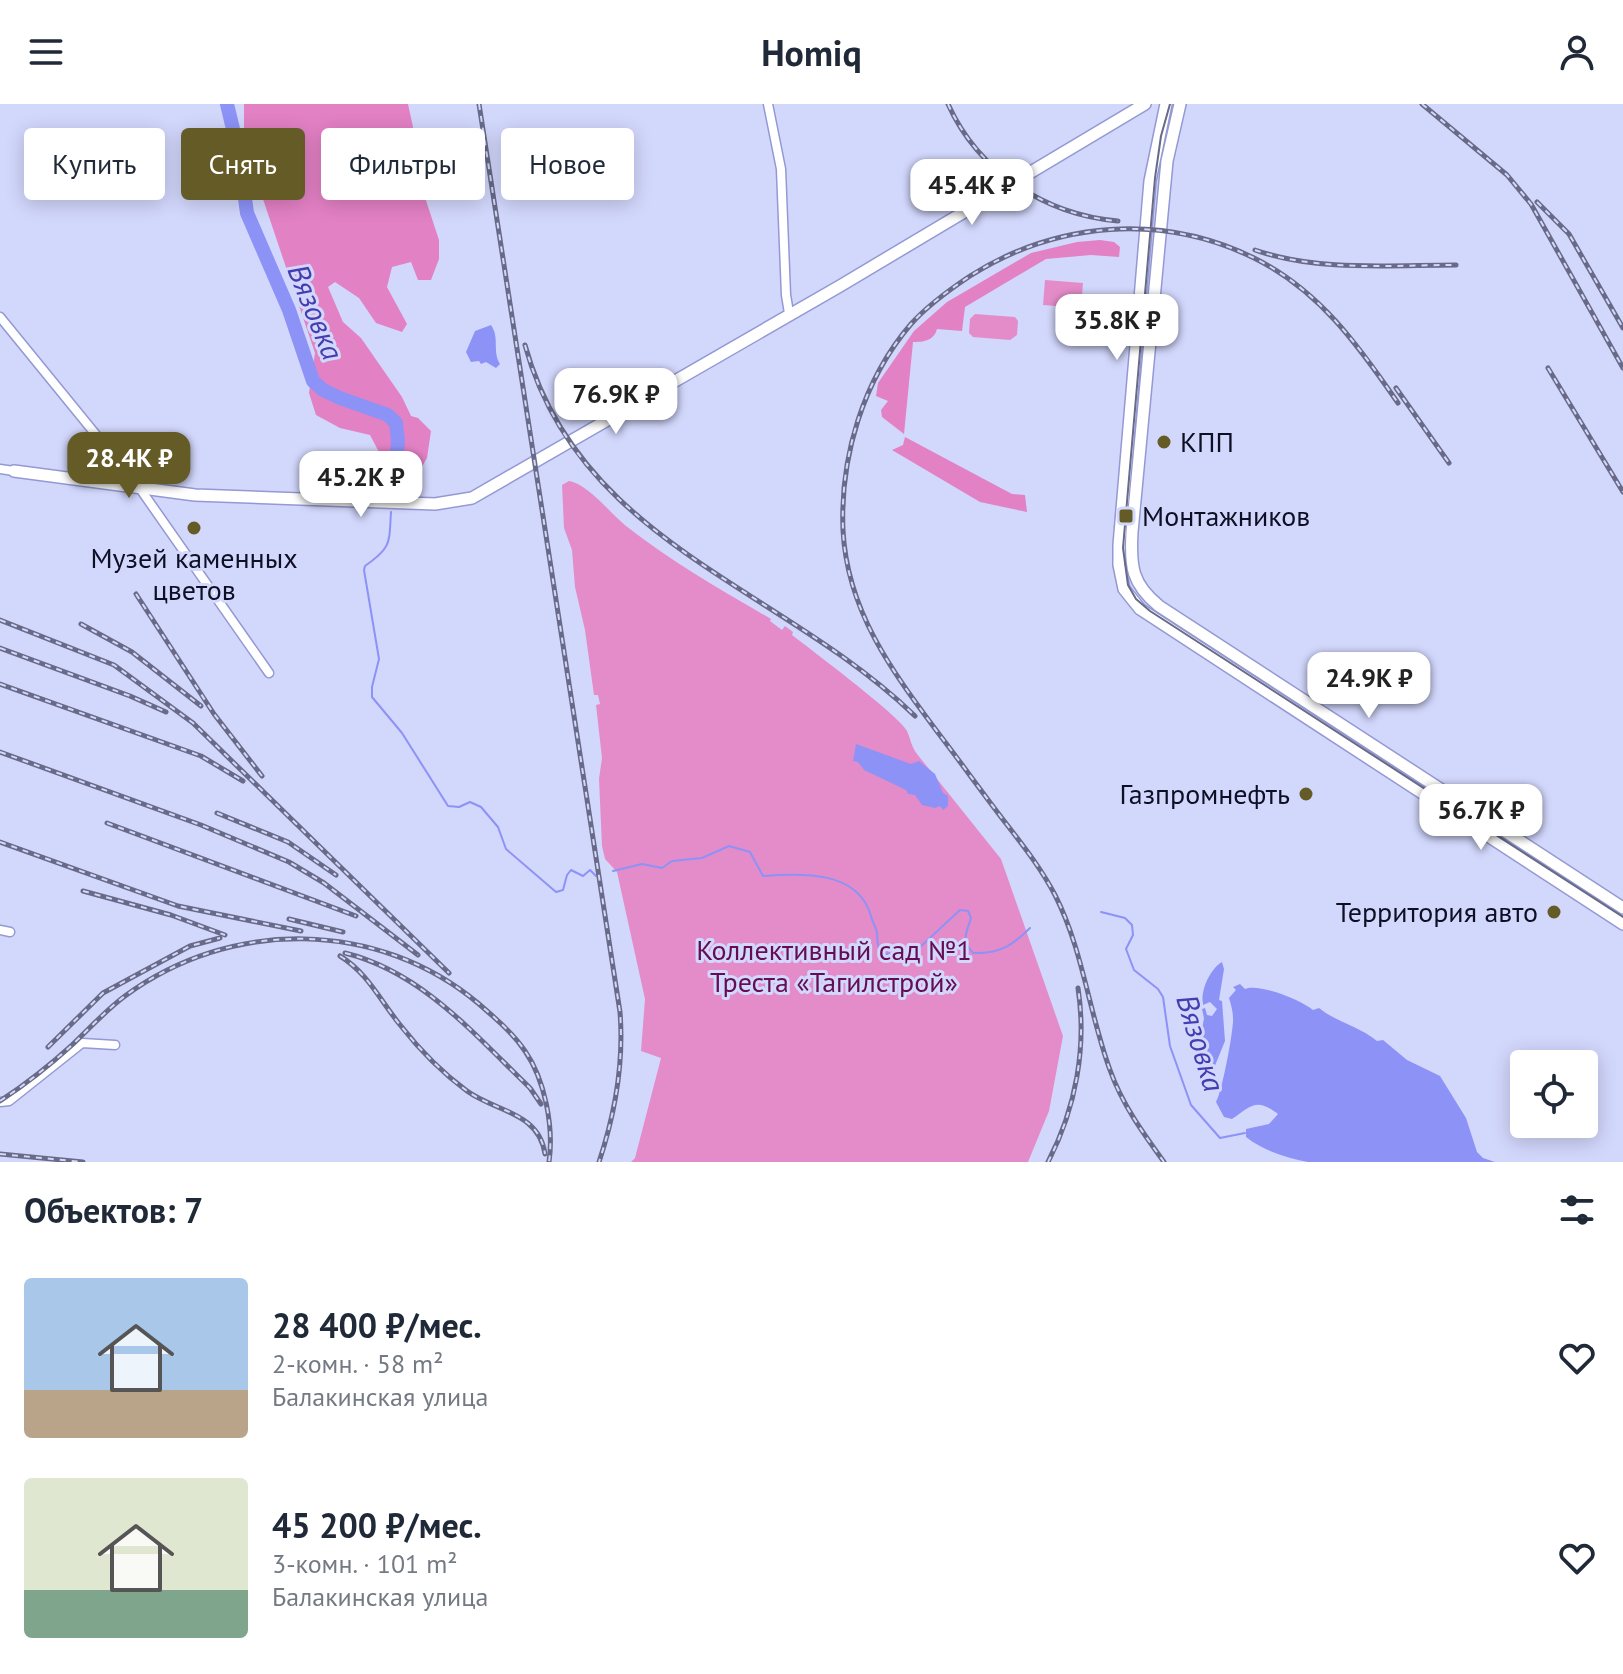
<!DOCTYPE html>
<html lang="ru">
<head>
<meta charset="utf-8">
<style>
	body { margin:0; font-family:"PT Sans",sans-serif; background:#f2f2f3; color:#1f2937; height:100vh; display:flex; flex-direction:column; font-size:30px; white-space:nowrap }
	* { box-sizing:border-box; margin:0 }
	p { font-size:26px; color:#747a83 }
	.icon { flex:none; width:44px; height:44px; fill:none; stroke:currentColor; stroke-width:2; stroke-linecap:round; stroke-linejoin:round }
	.map { position:relative; height:1058px; overflow:hidden }
	.sheet { display:flex; flex-direction:column; background:#fff; flex:1 }
	.sheet>* { flex:none }
	.banner { position:absolute; left:24px; top:24px; width:800px; height:72px; display:flex; gap:16px }
	.tools { position:absolute; left:1510px; top:946px; display:grid; gap:16px }
	.tools a { display:grid; place-items:center; width:88px; height:88px; border-radius:8px; background:#fff; box-shadow:0 4px 20px #0003; font-size:40px }
	.price { position:absolute; translate:-50% -68px; padding:0 18px; border-radius:16px; background:#fff; color:#222; font-size:26px; line-height:52px; filter:drop-shadow(0 2px 4px #0008) }
	.price::after { content:''; position:absolute; left:50%; top:48px; width:24px; height:18px; margin-left:-12px; background:inherit; clip-path:polygon(0 0,100% 0,50% 100%) }
	.price.selected { background:#645b27; color:#fff }
	ul { padding:0; list-style:none }
	li { display:flex; align-items:center; gap:24px; height:200px; padding:0 24px }
	li span { display:grid; place-items:center; flex:none; width:224px; height:160px; border-radius:8px; color:#555 }
	li>.icon { margin-inline-start:auto }
	span .icon { width:96px; height:96px; fill:#fffc; stroke-width:1 }
	li b { font-size:34px }
	h2 { display:flex; justify-content:space-between; align-items:center; height:96px; padding:0 24px; font-size:34px }
	.chip { padding:0 28px; border-radius:8px; background:#fff; box-shadow:0 4px 20px #0003; font-size:28px; line-height:72px }
	.chip.selected { background:#645b27; color:#fff }
	header { display:flex; justify-content:space-between; align-items:center; height:104px; padding:0 24px; background:#fff; font-size:36px; font-weight:800 }
	.map>svg:first-child { display:block }
	.green { fill:#e48cc9 }
	.forest { fill:#e381c5 }
	.water { fill:#8d92f7 }
	.lines { fill:none; stroke-linecap:round; stroke-linejoin:round }
	.stream { stroke:#8d92f7; stroke-width:2 }
	.river { stroke:#8d92f7; stroke-width:14 }
	.street-casing { stroke:#9499d4; stroke-width:11 }
	.secondary-casing { stroke:#9499d4; stroke-width:14 }
	.street { stroke:#fff; stroke-width:8 }
	.secondary { stroke:#fff; stroke-width:11 }
	.tram { stroke:#686a87; stroke-width:2 }
	.rail-casing { stroke:#686a87; stroke-width:5 }
	.rail { stroke:#d2d7fc; stroke-width:2; stroke-dasharray:6; stroke-linecap:butt }
	.poi-dot { fill:#645b27; stroke:#d2d7fc; stroke-width:3 }
	.labels { text-anchor:middle; stroke-width:6; stroke-linejoin:round; paint-order:stroke }
	.poi-label { font-size:28px; fill:#0e0f24; stroke:#d2d7fc; text-anchor:start }
	.park-label { font-size:28px; fill:#650c52; stroke:#d2d7fc }
	.water-label { font-size:30px; font-style:italic; fill:#443caf; stroke:#d2d7fc }
</style>
</head>
<body>
<header><svg class="icon" aria-label="menu" viewBox="0 0 24 24"><path d="M4 6h16M4 12h16M4 18h16"/></svg>Homiq<svg class="icon" aria-label="person" viewBox="0 0 24 24"><circle cx="12" cy="8" r="4"/><path d="M4 21q1-7 8-7t8 7"/></svg></header>
<div class="map">
<svg width="1623" height="1058" viewBox="0 0 1623 1058">
	<rect width="100%" height="100%" fill="#d2d7fc"/>
	<g class="green">
		<polygon points="1045,176 1083,179 1081,204 1043,201"/>
		<polygon points="975,210 1015,213 1018,217 1017,231 1010,236 973,233 969,229 970,215"/>
		<path d="M 569,377 C 588,380 611,410 626,422 C 672,458 721,486 771,515 L 770,517 L 782,526 L 785,522 L 793,528 L 792,531 C 810,545 901,613 907,627 C 911,636 911,642 917,650 L 1001,755 L 1063,932 L 1049,1007 L 1028,1058 L 631,1058 L 635,1054 L 661,954 L 641,947 L 645,895 L 617,768 L 605,755 L 602,742 L 599,675 L 602,654 L 596,601 L 600,600 L 598,591 L 594,591 L 585,526 L 575,483 L 572,446 L 564,424 L 562,381 Z"/>
	</g>
	<g class="forest">
		<polygon points="244,0 408,0 413,23 409,45 439,136 439,155 431,176 418,176 411,158 392,163 387,183 407,220 402,228 376,219 359,194 335,178 328,183 343,218 361,234 402,293 411,312 418,314 431,327 427,354 413,378 378,381 381,352 370,331 340,324 316,311 309,289 315,249 244,39"/>
		<path d="M 1100,136 L 1114,138 L 1120,143 L 1119,153 L 1091,151 L 1046,155 L 965,203 L 962,227 L 937,225 C 934,237 923,238 913,238 L 904,330 L 882,313 L 881,306 L 888,297 L 876,292 L 878,279 L 914,227 L 947,198 L 1031,149 L 1077,138 Z"/>
		<polygon points="905,333 1012,390 1025,391 1027,408 980,398 892,346 903,341"/>
	</g>
	<g class="water">
		<path d="M 491,221 C 500,234 492,247 500,260 L 496,264 L 486,258 L 481,260 L 479,257 L 471,258 L 466,248 L 475,227 Z"/>
		<polygon points="856,640 911,660 919,657 935,670 943,689 948,692 948,702 943,706 940,702 935,704 922,701 915,691 908,690 906,686 864,666 858,658 853,657"/>
		<path d="M 1222,858 L 1224,865 L 1219,896 L 1222,897 L 1225,937 L 1214,964 L 1202,961 L 1202,940 L 1200,937 L 1204,914 L 1202,905 L 1205,904 L 1207,911 L 1212,912 L 1217,905 L 1210,898 L 1203,901 C 1200,887 1210,865 1222,858 Z"/>
		<path d="M 1240,880 L 1245,885 C 1259,879 1301,896 1313,906 L 1319,904 C 1336,918 1359,922 1377,937 L 1383,936 L 1407,956 L 1440,972 L 1466,1014 L 1477,1048 L 1483,1054 L 1495,1058 L 1308,1058 C 1286,1054 1264,1047 1246,1033 L 1246,1025 L 1269,1020 L 1278,1010 C 1256,993 1251,1002 1232,1015 L 1224,1013 L 1216,998 C 1222,988 1234,925 1233,914 C 1233,907 1231,901 1229,894 L 1236,886 L 1233,883 Z"/>
	</g>
	<g class="lines">
		<g class="stream">
			<path d="M 391,408 C 389,439 392,443 365,462 L 364,466 L 379,555 L 372,583 L 372,593 L 402,629 L 448,702 L 459,703 L 470,698 L 481,703 L 498,723 L 506,745 L 556,788 L 563,786 L 567,771 L 571,766 L 583,772 L 590,766 L 596,772"/>
			<path d="M 613,767 L 642,760 L 662,764 L 672,757 L 702,754 L 729,742 L 750,748 L 763,772 C 801,769 858,766 871,812 C 872,818 877,824 877,830 C 878,840 876,844 886,850 L 918,845 L 960,806 L 968,807 L 971,814 C 966,830 961,836 973,849 C 999,850 1012,842 1030,824"/>
			<polyline points="1101,808 1125,814 1132,821 1133,831 1126,845 1134,866 1158,885 1163,893 1170,942 1191,1001 1220,1034 1245,1029"/>
		</g>
		<polyline class="river" points="227,0 239,50 247,109 289,206 313,277 323,286 340,294 388,311 396,319 398,337 393,390"/>
		<g class="street-casing">
			<g id="street">
				<polyline points="768,0 781,65 786,191 789,209"/>
				<polyline points="0,213 141,386 269,569"/>
				<polyline points="0,365 14,367"/>
				<polyline points="0,826 10,828"/>
				<polyline points="0,998 9,997 82,939 115,941"/>
			</g>
		</g>
		<g class="secondary-casing">
			<g id="secondary">
				<polyline points="1166,0 1150,77 1119,441 1119,461 1124,485 1140,505 1623,820"/>
				<path d="M 1180,0 L 1167,57 L 1132,428 C 1130,463 1132,480 1159,502 L 1623,804"/>
				<polyline points="14,367 195,391 435,400 472,394 840,182 1145,0"/>
			</g>
		</g>
		<use href="#street" class="street"/>
		<use href="#secondary" class="secondary"/>
		<polyline class="tram" points="1170,0 1161,32 1155,74 1123,444 1128,481 1136,495 1150,507 1623,813"/>
		<g class="rail-casing">
			<g id="rail">
				<path d="M 479,0 L 620,908 C 624,959 615,1010 599,1058"/>
				<path d="M 948,0 C 978,67 1045,111 1118,117"/>
				<polyline points="1422,0 1507,71 1531,100 1623,264"/>
				<polyline points="1537,98 1569,130 1623,224"/>
				<path d="M 1255,146 C 1319,168 1390,161 1456,161"/>
				<path d="M 525,241 C 579,439 782,483 915,612"/>
				<polyline points="1548,264 1623,388"/>
				<polyline points="1396,284 1449,359"/>
				<polyline points="136,490 214,610 262,672"/>
				<polyline points="0,516 114,561 193,619 449,869"/>
				<polyline points="81,520 132,548 201,602"/>
				<polyline points="0,544 130,592 166,608"/>
				<polyline points="0,580 201,652 243,677"/>
				<polyline points="0,648 201,721 289,758 324,779 418,851"/>
				<polyline points="217,709 288,738 336,771"/>
				<polyline points="107,719 356,812"/>
				<polyline points="0,738 178,802 301,827"/>
				<polyline points="83,787 171,811 225,831"/>
				<polyline points="289,815 343,828"/>
				<path d="M 345,849 C 422,868 475,931 530,984 L 541,1000"/>
				<path d="M 340,852 C 368,869 381,898 401,922 C 419,945 444,970 467,987 C 496,1008 539,1008 545,1050"/>
				<polyline points="48,943 103,889 190,842 220,834"/>
				<path d="M 0,997 C 26,980 49,962 72,941 C 89,925 106,906 125,892 C 231,814 378,815 479,900 C 495,914 513,929 525,947 C 545,976 554,1023 549,1058"/>
				<polyline points="0,1050 83,1058"/>
				<path d="M 1048,1058 C 1076,1004 1087,943 1078,884"/>
				<path d="M 1164,1058 C 1143,1029 1122,1000 1110,966 C 1089,909 1083,846 1055,791 C 1042,766 1025,744 1008,722 C 984,691 962,660 939,630 C 892,567 847,507 843,426 C 840,353 863,276 911,220 C 928,201 949,186 970,172 C 1057,117 1162,109 1254,154 C 1319,186 1358,241 1398,299"/>
			</g>
		</g>
		<use href="#rail" class="rail"/>
	</g>
	<g class="poi-dot">
		<circle cx="1164" cy="338" r="8"/>
		<rect x="1118" y="404" width="16" height="16" rx="4"/>
		<circle cx="194" cy="424" r="8"/>
		<circle cx="1306" cy="690" r="8"/>
		<circle cx="1554" cy="808" r="8"/>
	</g>
	<g class="labels">
		<g class="poi-label">
			<text x="1180" y="348">КПП</text>
			<text x="1142" y="422">Монтажников</text>
			<text x="194" y="464" text-anchor="middle">Музей каменных<tspan x="194" dy="32">цветов</tspan></text>
			<text x="1290" y="700" text-anchor="end">Газпромнефть</text>
			<text x="1538" y="818" text-anchor="end">Территория авто</text>
		</g>
		<g class="park-label">
			<text x="834" y="856">Коллективный сад №1<tspan x="834" dy="32">Треста «Тагилстрой»</tspan></text>
		</g>
		<g class="water-label">
			<text transform="translate(315 208) rotate(68)" y="10">Вязовка</text>
			<text transform="translate(1200 939) rotate(73)" y="10">Вязовка</text>
		</g>
	</g>
</svg>
<div class="tools">
<a><svg class="icon" aria-label="locate" viewBox="0 0 24 24"><circle cx="12" cy="12" r="6"/><path d="M12 2v4M12 18v4M2 12h4M18 12h4"/></svg></a>
</div>
<b class="price" style="left:972px;top:123px">45.4K ₽</b>
<b class="price" style="left:1117px;top:258px">35.8K ₽</b>
<b class="price" style="left:616px;top:332px">76.9K ₽</b>
<b class="price selected" style="left:129px;top:396px">28.4K ₽</b>
<b class="price" style="left:361px;top:415px">45.2K ₽</b>
<b class="price" style="left:1369px;top:616px">24.9K ₽</b>
<b class="price" style="left:1481px;top:748px">56.7K ₽</b>
<div class="banner">
<a class="chip">Купить</a>
<a class="chip selected">Снять</a>
<a class="chip">Фильтры</a>
<a class="chip">Новое</a>
</div>
</div>
<section class="sheet">
<h2>Объектов: 7<svg class="icon" aria-label="filters" viewBox="0 0 24 24"><path d="M4 7h16M4 17h16"/><circle cx="9" cy="7" r="2"/><circle cx="15" cy="17" r="2"/></svg></h2>
<ul>
<li><span style="background:linear-gradient(#a9c7e8 70%,#b9a48a 0)"><svg class="icon" aria-label="home" viewBox="0 0 24 24"><path d="M3 11l9-7 9 7M6 9v11h12V9"/></svg></span><div><b>28 400 ₽/мес.</b><p>2-комн. · 58 m²</p><p>Балакинская улица</p></div><svg class="icon" aria-label="heart" viewBox="0 0 24 24"><path d="M12 20l-8-8c-3-5 5-10 8-4 3-6 11-1 8 4z"/></svg></li>
<li><span style="background:linear-gradient(#dfe7d0 70%,#7fa58c 0)"><svg class="icon" aria-label="home" viewBox="0 0 24 24"><path d="M3 11l9-7 9 7M6 9v11h12V9"/></svg></span><div><b>45 200 ₽/мес.</b><p>3-комн. · 101 m²</p><p>Балакинская улица</p></div><svg class="icon" aria-label="heart" viewBox="0 0 24 24"><path d="M12 20l-8-8c-3-5 5-10 8-4 3-6 11-1 8 4z"/></svg></li>
</ul>
</section>
</body>
</html>
